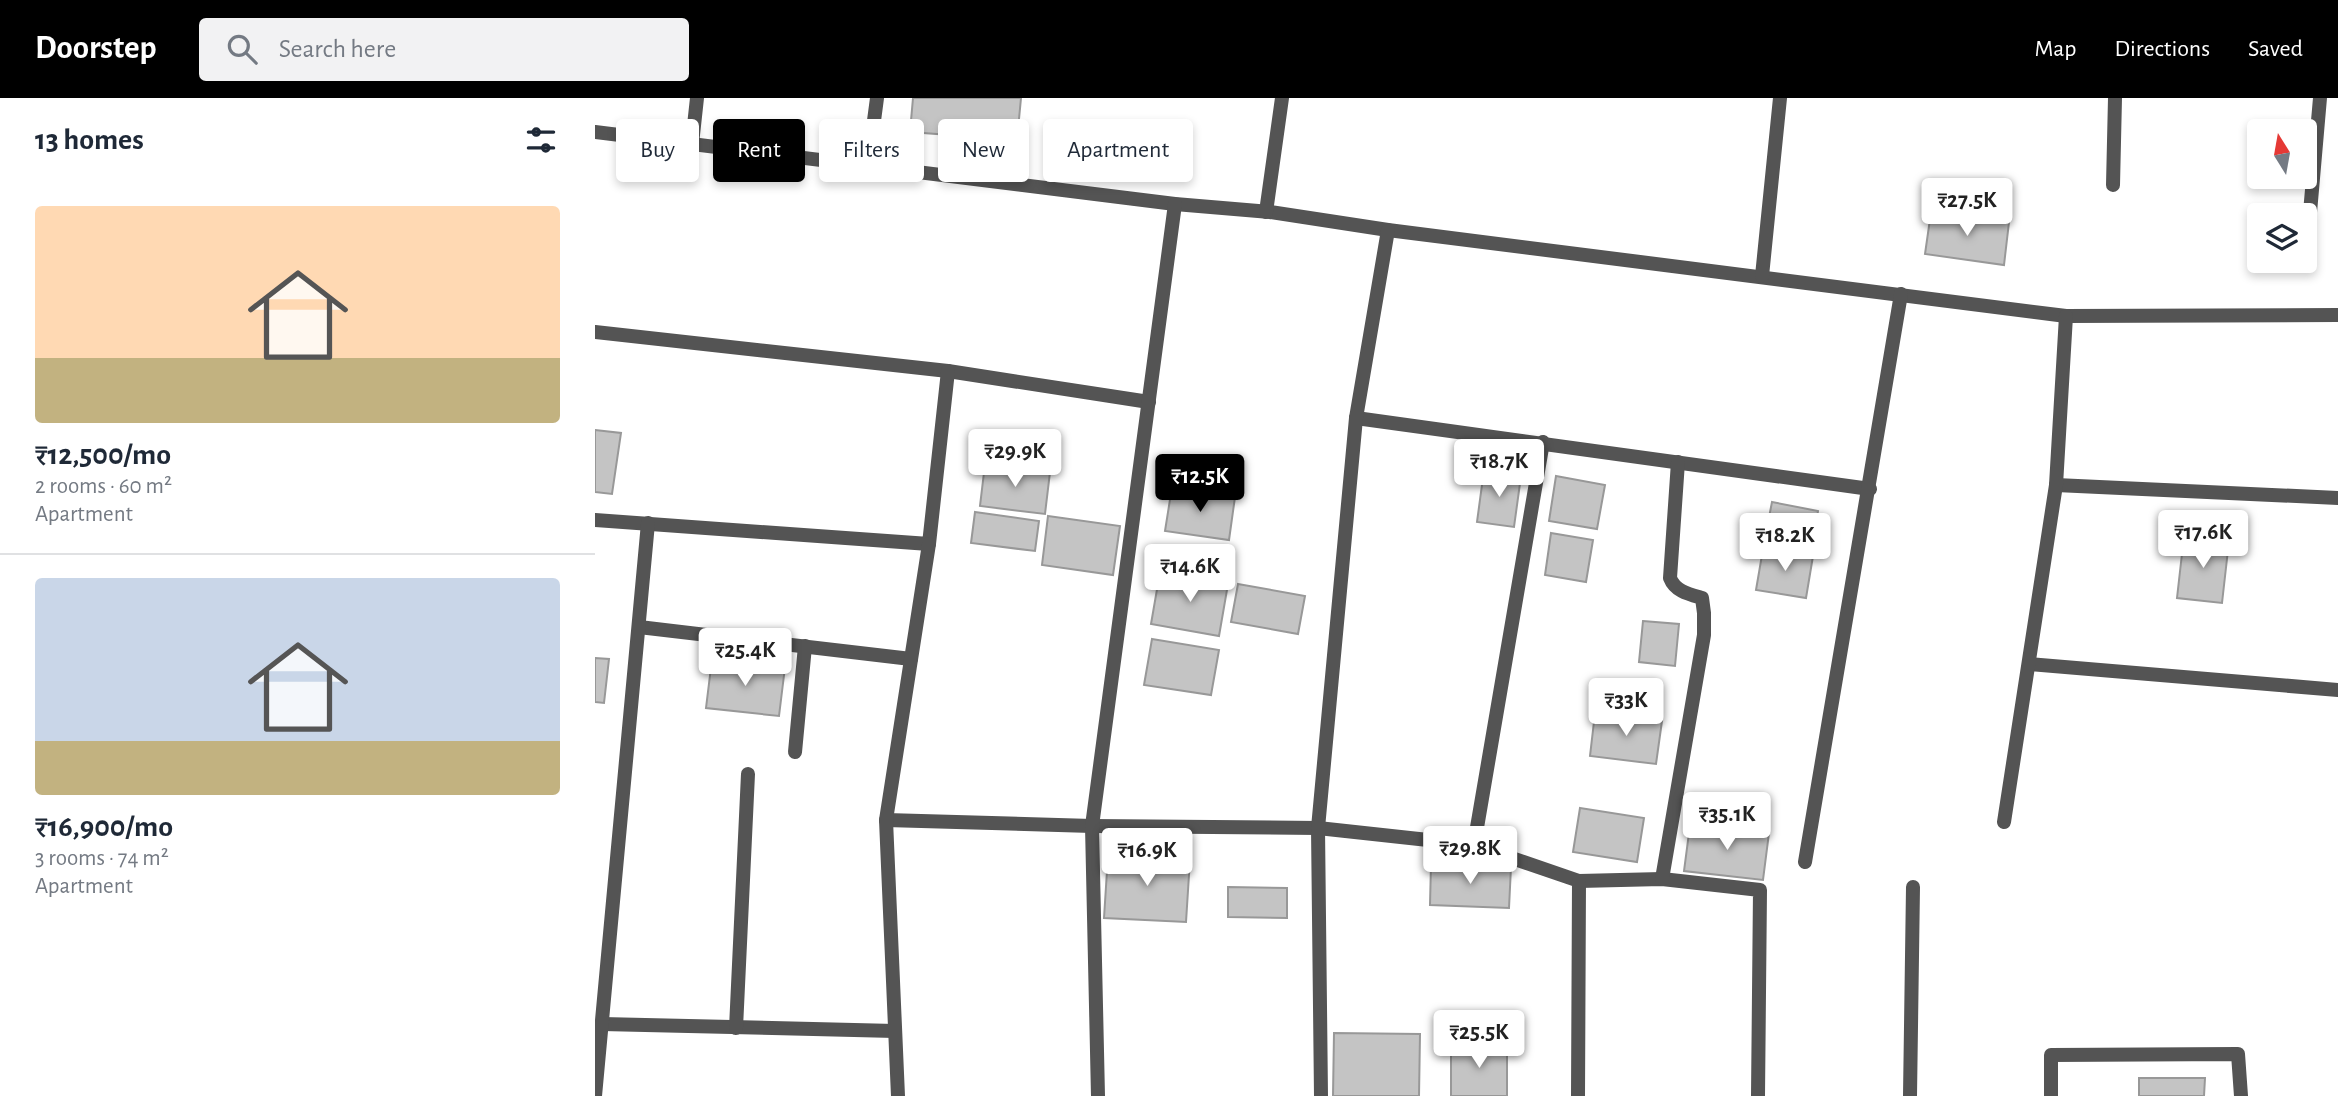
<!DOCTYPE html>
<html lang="en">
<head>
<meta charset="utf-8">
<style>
	body { margin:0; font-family:"Alegreya Sans",sans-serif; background:#f2f2f3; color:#1f2937; height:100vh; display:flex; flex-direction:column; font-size:26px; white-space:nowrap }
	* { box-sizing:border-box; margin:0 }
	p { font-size:23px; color:#747a83 }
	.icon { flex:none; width:38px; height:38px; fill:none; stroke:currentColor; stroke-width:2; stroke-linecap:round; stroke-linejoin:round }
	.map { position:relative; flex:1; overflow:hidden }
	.sheet { display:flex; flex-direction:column; background:#fff; width:595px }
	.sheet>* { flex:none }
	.guide { position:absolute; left:21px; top:21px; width:665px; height:63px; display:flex; gap:14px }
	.needle { width:46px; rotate:349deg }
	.buttons { position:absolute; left:1652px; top:21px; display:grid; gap:14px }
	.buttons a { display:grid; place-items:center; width:70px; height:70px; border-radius:7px; background:#fff; box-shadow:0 4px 10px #0003; font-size:35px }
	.price { position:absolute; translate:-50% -60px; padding:0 16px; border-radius:7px; background:#fff; color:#222; font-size:23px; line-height:46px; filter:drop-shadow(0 2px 4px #0008) }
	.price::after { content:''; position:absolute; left:50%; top:42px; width:21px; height:16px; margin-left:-10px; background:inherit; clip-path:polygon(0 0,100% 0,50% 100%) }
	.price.on { background:#000; color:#fff }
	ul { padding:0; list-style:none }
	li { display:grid; align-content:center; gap:14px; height:371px; padding:0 35px }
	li+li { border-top:2px solid #e0e1e3 }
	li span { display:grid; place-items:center; height:217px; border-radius:7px; color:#555 }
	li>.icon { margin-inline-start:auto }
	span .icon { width:126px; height:126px; fill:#fffc; stroke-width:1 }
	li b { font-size:30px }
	h2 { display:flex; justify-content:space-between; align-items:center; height:84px; padding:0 35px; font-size:30px }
	.tag { padding:0 24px; border-radius:7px; background:#fff; box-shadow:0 4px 10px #0003; font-size:24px; line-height:63px }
	.tag.on { background:#000; color:#fff }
	header { display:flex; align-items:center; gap:42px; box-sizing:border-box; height:98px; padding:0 35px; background:#000; color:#fff }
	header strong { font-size:33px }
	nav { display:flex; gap:38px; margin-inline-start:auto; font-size:24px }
	.search { width:490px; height:63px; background:#f2f2f3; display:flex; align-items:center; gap:18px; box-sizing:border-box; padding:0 24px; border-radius:7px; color:#747a83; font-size:26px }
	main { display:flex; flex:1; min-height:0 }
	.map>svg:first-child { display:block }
	.building { fill:#c4c4c4; stroke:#989898; stroke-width:2 }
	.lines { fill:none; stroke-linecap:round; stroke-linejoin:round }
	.minor { stroke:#545454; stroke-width:14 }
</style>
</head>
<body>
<header>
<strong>Doorstep</strong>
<div class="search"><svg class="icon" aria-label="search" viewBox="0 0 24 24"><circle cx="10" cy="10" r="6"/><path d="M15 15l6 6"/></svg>Search here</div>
<nav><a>Map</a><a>Directions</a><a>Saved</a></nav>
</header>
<main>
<section class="sheet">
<h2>13 homes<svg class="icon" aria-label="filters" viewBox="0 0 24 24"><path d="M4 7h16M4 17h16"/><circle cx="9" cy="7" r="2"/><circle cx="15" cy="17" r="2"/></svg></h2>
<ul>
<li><span style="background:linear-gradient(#ffd9b3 70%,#c2b280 0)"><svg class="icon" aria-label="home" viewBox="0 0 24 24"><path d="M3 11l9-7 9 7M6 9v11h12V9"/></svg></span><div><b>₹12,500/mo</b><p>2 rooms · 60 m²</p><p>Apartment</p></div></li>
<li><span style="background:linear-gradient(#c9d6e8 75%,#c2b280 0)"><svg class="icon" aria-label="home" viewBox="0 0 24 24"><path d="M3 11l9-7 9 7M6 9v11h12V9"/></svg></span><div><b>₹16,900/mo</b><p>3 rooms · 74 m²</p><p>Apartment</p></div></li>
</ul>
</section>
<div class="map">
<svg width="1743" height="998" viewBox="0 0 1743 998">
	<rect width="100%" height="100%" fill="#fff"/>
	<g class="building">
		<polygon points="318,0 426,0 422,42 315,34"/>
		<polygon points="1336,114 1414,124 1409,167 1330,156"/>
		<polygon points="0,332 26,335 17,396 0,394"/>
		<polygon points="390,366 455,374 450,416 385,408"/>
		<polygon points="889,372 926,378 919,429 882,424"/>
		<polygon points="961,378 1010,387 1002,431 954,423"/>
		<polygon points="577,389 640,399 634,442 570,433"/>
		<polygon points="1177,404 1223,413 1216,454 1169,445"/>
		<polygon points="380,414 444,423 440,453 376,445"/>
		<polygon points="453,418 525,428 518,477 447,467"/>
		<polygon points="956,435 998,442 991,484 950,477"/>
		<polygon points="1589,438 1634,443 1627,505 1582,500"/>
		<polygon points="1168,451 1218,458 1211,500 1161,492"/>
		<polygon points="565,474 633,486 624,538 556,526"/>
		<polygon points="643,486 710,498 703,536 636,524"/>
		<polygon points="1048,523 1084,526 1080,568 1044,564"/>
		<polygon points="557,541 624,552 616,597 549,587"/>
		<polygon points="0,560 14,561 9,605 0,604"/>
		<polygon points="117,561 190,569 184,618 111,610"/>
		<polygon points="1000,615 1067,623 1061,666 995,658"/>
		<polygon points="985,710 1049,720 1042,764 978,754"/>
		<polygon points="1095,727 1174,735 1168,782 1089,773"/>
		<polygon points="513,757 595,761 591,824 509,820"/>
		<polygon points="836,766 916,769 914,810 835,807"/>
		<polygon points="633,789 692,790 692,820 633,819"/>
		<polygon points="739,935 825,936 824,998 738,998"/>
		<rect x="856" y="945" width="56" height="53"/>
		<polygon points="1544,980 1610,980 1609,998 1544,998"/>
	</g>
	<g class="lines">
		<g class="minor">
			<polyline points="0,34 580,106 675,114 793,132 1471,218 1743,217"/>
			<polyline points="97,46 102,0"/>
			<polyline points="273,68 282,0"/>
			<polyline points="1518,87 1520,0"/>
			<polyline points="671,114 687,0"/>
			<polyline points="1714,126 1725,0"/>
			<polyline points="1167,178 1185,0"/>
			<polyline points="0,234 353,273 554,304"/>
			<polyline points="761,320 1275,391"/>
			<polyline points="1461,387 1743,400"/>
			<polyline points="0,422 334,446 353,273"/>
			<polyline points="44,529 316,561"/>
			<polyline points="1434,566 1743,592"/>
			<polyline points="200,654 210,548"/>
			<polyline points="291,722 497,728 723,730 879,747 948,344"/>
			<polyline points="1409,724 1461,387 1471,218"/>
			<polyline points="879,747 984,783 1067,781 1165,792 1163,998"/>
			<polyline points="1210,764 1306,196"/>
			<path d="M 1067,781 L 1109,537 L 1109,515 L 1107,500 C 1093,496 1080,493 1075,480 L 1083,364"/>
			<polyline points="7,926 300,933"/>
			<polyline points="141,930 153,676"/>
			<polyline points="0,998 53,425"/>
			<polyline points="303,998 291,722 334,446"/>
			<polyline points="503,998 497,728 580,106"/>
			<polyline points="726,998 723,730 761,320 793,132"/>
			<polyline points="983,998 984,783"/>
			<polyline points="1315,998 1318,789"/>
			<polyline points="1456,998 1456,957 1643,956 1646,998"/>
		</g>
	</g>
</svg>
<div class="buttons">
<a><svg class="needle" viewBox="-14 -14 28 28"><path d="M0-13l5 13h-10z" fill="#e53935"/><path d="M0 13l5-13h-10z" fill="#747a83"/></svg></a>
<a><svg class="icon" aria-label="layers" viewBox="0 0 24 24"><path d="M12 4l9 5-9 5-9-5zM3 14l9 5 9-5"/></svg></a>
</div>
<b class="price" style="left:1372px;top:140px">₹27.5K</b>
<b class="price" style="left:420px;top:391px">₹29.9K</b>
<b class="price" style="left:904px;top:401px">₹18.7K</b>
<b class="price on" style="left:605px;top:416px">₹12.5K</b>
<b class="price" style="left:1608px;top:472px">₹17.6K</b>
<b class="price" style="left:1190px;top:475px">₹18.2K</b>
<b class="price" style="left:595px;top:506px">₹14.6K</b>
<b class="price" style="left:150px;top:590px">₹25.4K</b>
<b class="price" style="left:1031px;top:640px">₹33K</b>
<b class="price" style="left:1132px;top:754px">₹35.1K</b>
<b class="price" style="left:875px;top:788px">₹29.8K</b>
<b class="price" style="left:552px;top:790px">₹16.9K</b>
<b class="price" style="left:884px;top:972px">₹25.5K</b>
<div class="guide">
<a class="tag">Buy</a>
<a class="tag on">Rent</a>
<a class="tag">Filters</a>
<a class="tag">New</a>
<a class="tag">Apartment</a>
</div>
</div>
</main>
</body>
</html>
